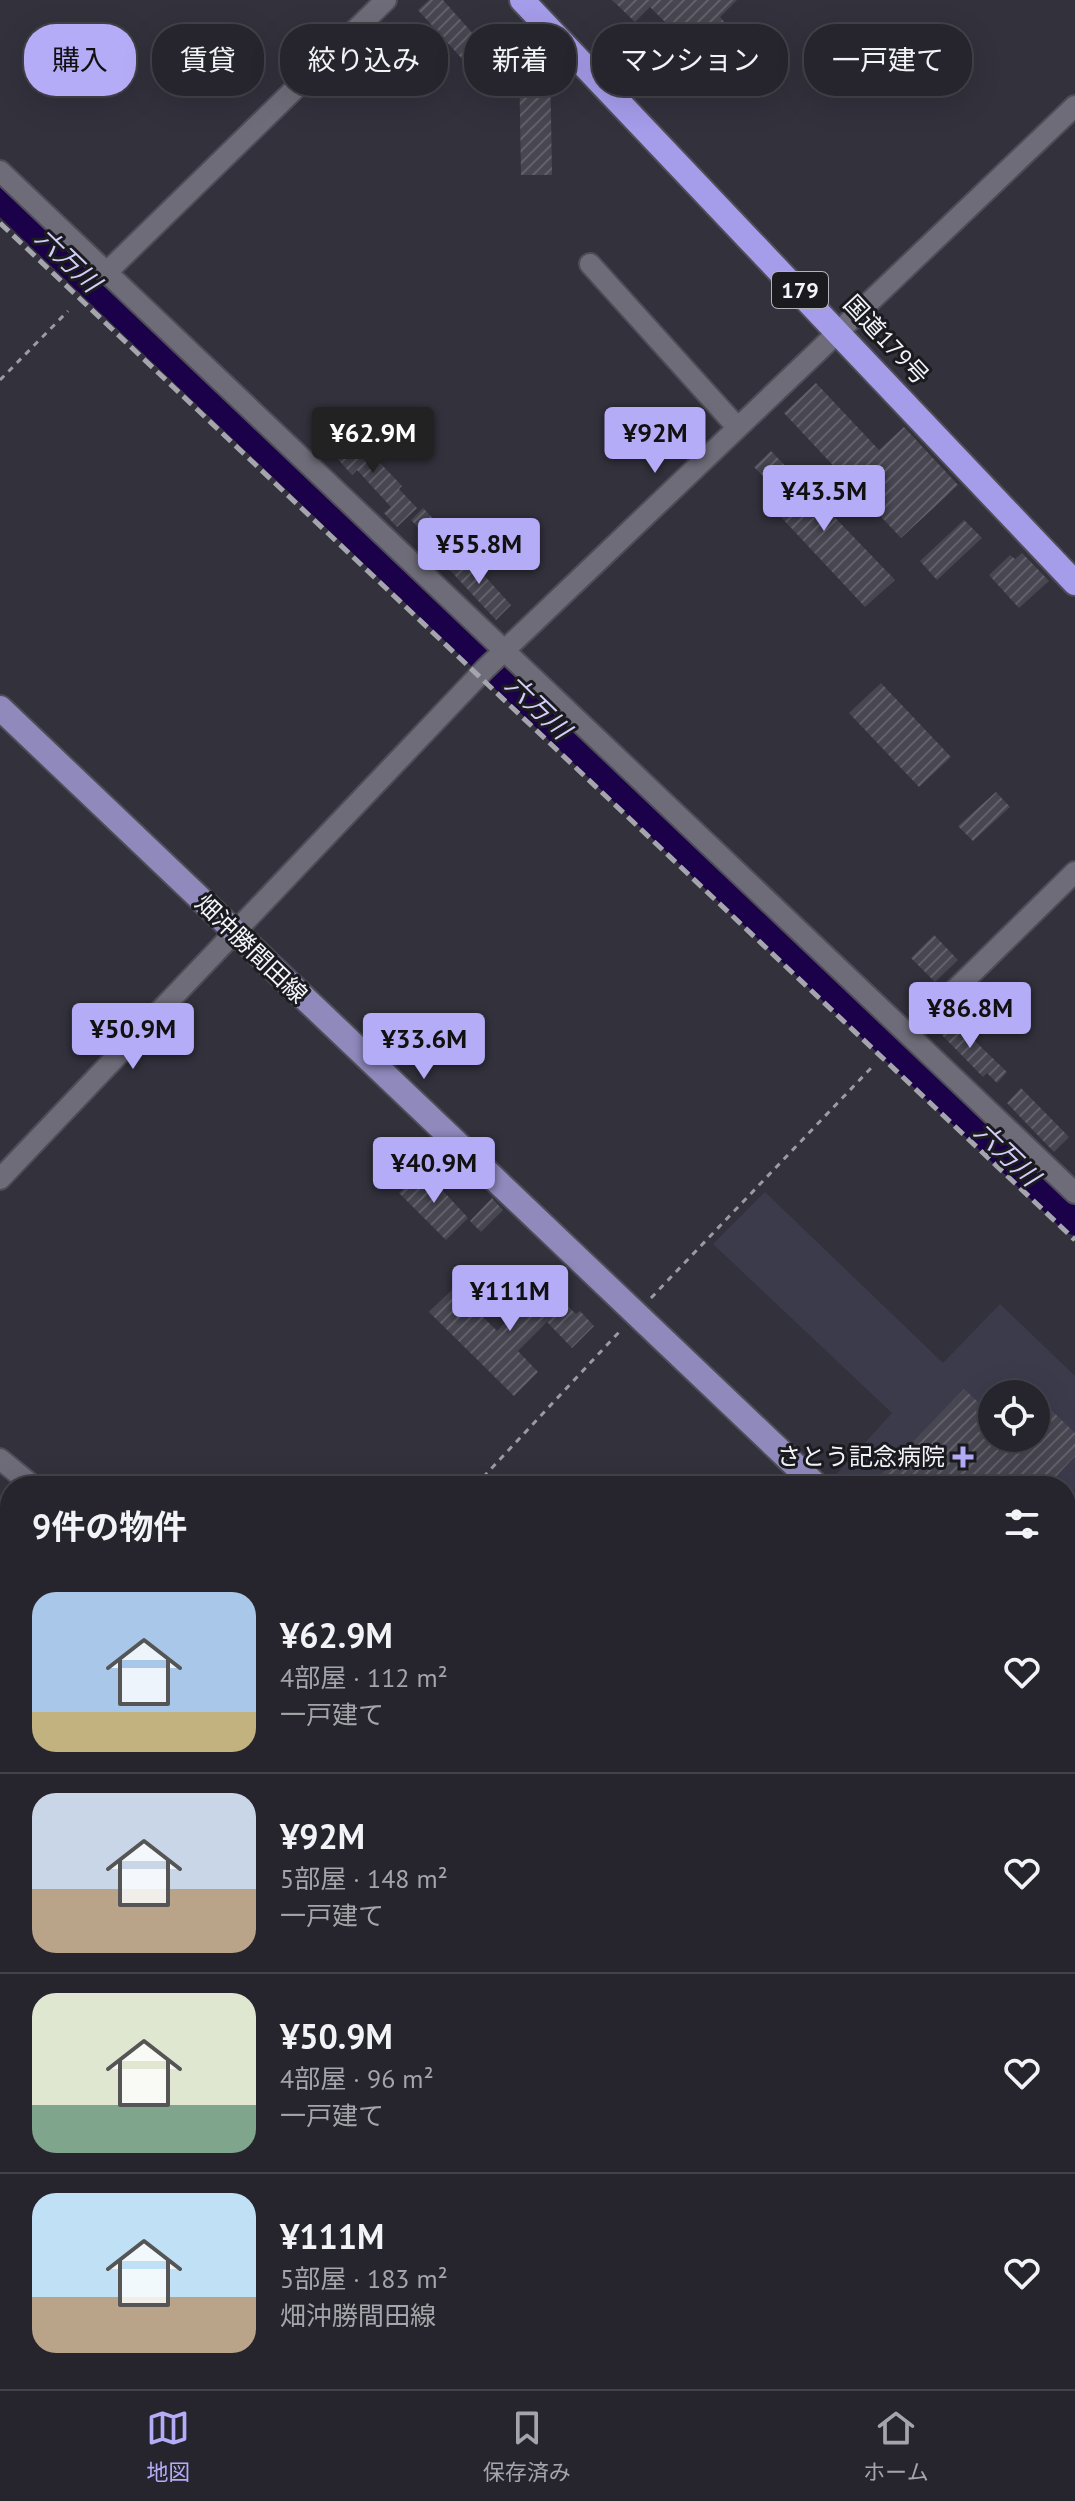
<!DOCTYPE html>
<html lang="ja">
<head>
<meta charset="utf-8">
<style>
	body { margin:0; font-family:"PT Sans","Noto Sans JP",sans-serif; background:#323139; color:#f1f3f6; height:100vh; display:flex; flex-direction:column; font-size:30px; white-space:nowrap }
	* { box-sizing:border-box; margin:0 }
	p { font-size:26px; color:#a4a5aa }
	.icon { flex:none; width:44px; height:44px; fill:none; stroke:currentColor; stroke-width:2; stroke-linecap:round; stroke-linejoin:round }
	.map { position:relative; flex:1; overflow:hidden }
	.drawer { position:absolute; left:0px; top:1476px; width:1076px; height:914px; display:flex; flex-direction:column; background:#26252d; border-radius:32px 32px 0 0; box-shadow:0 8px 32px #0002,0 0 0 2px #424249 }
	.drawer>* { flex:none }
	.banner { position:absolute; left:24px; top:24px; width:1028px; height:72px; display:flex; gap:16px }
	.fabs { position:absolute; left:978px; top:1380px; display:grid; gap:16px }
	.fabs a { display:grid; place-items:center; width:72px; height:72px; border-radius:50%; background:#26252d; box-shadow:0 8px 32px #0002,0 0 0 2px #424249; font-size:40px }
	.price { position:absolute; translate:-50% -68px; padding:0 18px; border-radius:8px; background:#b5acf8; color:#111; font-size:26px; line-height:52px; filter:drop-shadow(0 2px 4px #0008) }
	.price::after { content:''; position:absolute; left:50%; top:48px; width:24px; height:18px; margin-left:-12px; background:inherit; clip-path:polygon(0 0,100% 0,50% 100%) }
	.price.selected { background:#222; color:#fff }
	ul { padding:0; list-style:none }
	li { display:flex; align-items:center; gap:24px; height:200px; padding:0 32px }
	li+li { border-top:2px solid #424249 }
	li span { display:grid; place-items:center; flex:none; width:224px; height:160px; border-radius:24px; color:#555 }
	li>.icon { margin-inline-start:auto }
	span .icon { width:96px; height:96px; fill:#fffc; stroke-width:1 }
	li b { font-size:34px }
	h2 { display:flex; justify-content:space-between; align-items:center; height:96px; padding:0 32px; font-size:34px }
	.pill { padding:0 28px; border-radius:32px; background:#26252d; box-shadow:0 8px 32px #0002,0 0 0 2px #424249; font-size:28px; line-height:72px }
	.pill.selected { background:#b5acf8; color:#111 }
	.tabs { display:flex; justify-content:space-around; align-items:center; height:112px; border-top:2px solid #424249; background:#26252d; font-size:22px; color:#a4a5aa }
	.tabs a { display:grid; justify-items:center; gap:4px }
	.tabs .selected { color:#b5acf8 }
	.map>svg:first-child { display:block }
	.built { fill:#3c3b4c; fill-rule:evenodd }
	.forest { fill:url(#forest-firs) }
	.water { fill:url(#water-waves) }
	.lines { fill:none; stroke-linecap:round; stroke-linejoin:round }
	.river { stroke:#1b0149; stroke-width:32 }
	.building { fill:url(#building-hatch) }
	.minor-casing { stroke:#4e4d57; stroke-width:24 }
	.major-casing { stroke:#4e4d57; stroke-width:28 }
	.highway-casing { stroke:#4e4d57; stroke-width:28 }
	.path { stroke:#9b9ba4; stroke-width:3; stroke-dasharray:6 6; stroke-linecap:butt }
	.minor { stroke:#6d6c78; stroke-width:20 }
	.major { stroke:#8f89bc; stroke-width:24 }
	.highway { stroke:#a59cea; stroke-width:24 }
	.rail { stroke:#a5a5ad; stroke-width:5; stroke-dasharray:12 6; stroke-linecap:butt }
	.poi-dot { fill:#b5acf8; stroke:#1a1a1f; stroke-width:3 }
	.labels { text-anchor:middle; stroke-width:6; stroke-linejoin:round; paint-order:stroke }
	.shield { fill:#1a1a1f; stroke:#b2b2b8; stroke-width:2 }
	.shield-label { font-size:22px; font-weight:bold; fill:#f3f3fa }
	.street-label { font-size:24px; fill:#f3f3fa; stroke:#1a1a1f }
	.poi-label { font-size:24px; fill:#f3f3fa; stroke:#1a1a1f; text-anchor:end }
	.water-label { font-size:26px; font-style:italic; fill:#d1cdf8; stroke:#1a1a1f }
</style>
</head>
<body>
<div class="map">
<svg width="1075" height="2389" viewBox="0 0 1075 2389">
	<defs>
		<pattern id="forest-firs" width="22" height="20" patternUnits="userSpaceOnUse" patternTransform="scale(2)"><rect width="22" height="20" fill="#514689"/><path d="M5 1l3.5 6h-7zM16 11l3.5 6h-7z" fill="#6a619b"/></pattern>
		<pattern id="water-waves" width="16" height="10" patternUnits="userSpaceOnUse" patternTransform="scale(2)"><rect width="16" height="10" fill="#1b0149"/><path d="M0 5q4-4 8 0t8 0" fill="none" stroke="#3d2664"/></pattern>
		<pattern id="building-hatch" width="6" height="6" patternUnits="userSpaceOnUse" patternTransform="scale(2)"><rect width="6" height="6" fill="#474651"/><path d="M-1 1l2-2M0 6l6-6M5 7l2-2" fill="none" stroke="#62616b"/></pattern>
	</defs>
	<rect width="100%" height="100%" fill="#32313c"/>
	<path class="built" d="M 765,1192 L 943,1363 L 1000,1304 L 1075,1376 L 1075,1709 L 1066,1700 L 1066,1486 L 838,1486 L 831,1480 L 892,1413 L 713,1244 ZM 992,1394 L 1036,1394 L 1036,1438 L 992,1438 Z"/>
	<polygon class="forest" points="0,2194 10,2194 10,2380 393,2380 403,2389 0,2389"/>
	<polygon class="water" points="0,1515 10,1521 10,1659 0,1650"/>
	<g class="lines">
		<g class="river">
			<polyline points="0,195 1075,1219"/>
			<polyline points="436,2380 446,2389"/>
		</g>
	</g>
	<g class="building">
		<polygon points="429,0 443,0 508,73 490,90 418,10"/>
		<polygon points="612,0 737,0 720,17 726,24 696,53 650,7 635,22"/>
		<polygon points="519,59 550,59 552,175 521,175"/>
		<polygon points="816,383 879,450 904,427 958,485 901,538 784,413"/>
		<polygon points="348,429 402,486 399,489 417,508 397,527 384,513 391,507 357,470 352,475 327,447"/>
		<polygon points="771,451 895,580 865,607 780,516 783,514 764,492 772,485 754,467"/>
		<polygon points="423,508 443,529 431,541 411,520"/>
		<polygon points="964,520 982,538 937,580 920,561"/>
		<polygon points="463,552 511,605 496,620 447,567"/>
		<polygon points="1022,553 1049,581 1019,608 989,575 1010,555 1015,559"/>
		<polygon points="881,683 951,757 919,787 849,713"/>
		<polygon points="996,792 1010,807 973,841 958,826"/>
		<polygon points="934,935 958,960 935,982 911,958"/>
		<polygon points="948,1015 1007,1072 997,1083 987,1073 983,1077 935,1028"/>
		<polygon points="1021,1088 1069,1137 1054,1152 1007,1103"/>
		<polygon points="423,1169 468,1218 446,1240 399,1193"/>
		<polygon points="492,1198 503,1210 481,1232 470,1221"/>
		<polygon points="544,1283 576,1314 580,1311 594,1326 572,1348 547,1322 518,1351 538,1372 514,1396 429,1312 454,1288 497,1331"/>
		<polygon points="964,1389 992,1415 992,1438 1036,1438 1036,1415 1046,1405 1075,1433 1075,1456 1047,1486 1022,1486 1009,1474 997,1486 870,1486"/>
	</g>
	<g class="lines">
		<g class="minor-casing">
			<g id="minor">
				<polyline points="0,171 1075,1193"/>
				<polyline points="590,264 737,427"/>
				<polyline points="106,273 386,0"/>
				<polyline points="910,1034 1075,872"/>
				<polyline points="0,1179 485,669 1075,106"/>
				<polyline points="0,1459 33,1486"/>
				<polyline points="0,1678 10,1689"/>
				<polyline points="0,1785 10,1774"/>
				<polyline points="1066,1785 1075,1776"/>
				<polyline points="1066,2011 1075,2021"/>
			</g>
		</g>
		<g class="major-casing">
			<g id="major">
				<polyline points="0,708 817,1486"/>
				<polyline points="1066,1723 1075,1732"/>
			</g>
		</g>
		<g class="highway-casing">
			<polyline id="highway" points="522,0 1075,583"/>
		</g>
		<g class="path">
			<polyline points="0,380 68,311"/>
			<polyline points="651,1298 872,1067"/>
			<polyline points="475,1486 621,1330"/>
		</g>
		<use href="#minor" class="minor"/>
		<use href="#major" class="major"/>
		<use href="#highway" class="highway"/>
		<polyline class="rail" points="0,223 1075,1240"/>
	</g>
	<path class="poi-dot" d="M959 1445h8v8h8v8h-8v8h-8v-8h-8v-8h8z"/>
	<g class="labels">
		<rect class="shield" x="772" y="272" width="56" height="36" rx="6"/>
		<g class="shield-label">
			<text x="800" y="298">179</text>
		</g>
		<g class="street-label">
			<text transform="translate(886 340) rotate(47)" y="8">国道179号</text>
			<text transform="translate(251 949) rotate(44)" y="8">畑沖勝間田線</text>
		</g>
		<g class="poi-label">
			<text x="945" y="1465">さとう記念病院</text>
		</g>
		<g class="water-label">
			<text transform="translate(68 260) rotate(44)" y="9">六万川</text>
			<text transform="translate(538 707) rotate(44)" y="9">六万川</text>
			<text transform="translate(1007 1154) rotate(44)" y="9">六万川</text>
		</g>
	</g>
</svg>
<div class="fabs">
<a><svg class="icon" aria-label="locate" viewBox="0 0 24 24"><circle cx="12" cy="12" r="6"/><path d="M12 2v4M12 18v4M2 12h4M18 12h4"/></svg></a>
</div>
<b class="price selected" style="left:373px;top:475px">¥62.9M</b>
<b class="price" style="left:655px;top:475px">¥92M</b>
<b class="price" style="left:824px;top:533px">¥43.5M</b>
<b class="price" style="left:479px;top:586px">¥55.8M</b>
<b class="price" style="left:970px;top:1050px">¥86.8M</b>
<b class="price" style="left:133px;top:1071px">¥50.9M</b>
<b class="price" style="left:424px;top:1081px">¥33.6M</b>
<b class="price" style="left:434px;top:1205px">¥40.9M</b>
<b class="price" style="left:510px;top:1333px">¥111M</b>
<div class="banner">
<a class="pill selected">購入</a>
<a class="pill">賃貸</a>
<a class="pill">絞り込み</a>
<a class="pill">新着</a>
<a class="pill">マンション</a>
<a class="pill">一戸建て</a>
</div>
<section class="drawer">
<h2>9件の物件<svg class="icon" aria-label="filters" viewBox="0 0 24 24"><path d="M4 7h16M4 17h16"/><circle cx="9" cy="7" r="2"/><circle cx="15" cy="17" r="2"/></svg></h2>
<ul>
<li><span style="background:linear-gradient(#a9c7e8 75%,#c2b280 0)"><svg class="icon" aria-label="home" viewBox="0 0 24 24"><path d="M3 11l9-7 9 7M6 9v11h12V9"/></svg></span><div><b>¥62.9M</b><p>4部屋 · 112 m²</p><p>一戸建て</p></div><svg class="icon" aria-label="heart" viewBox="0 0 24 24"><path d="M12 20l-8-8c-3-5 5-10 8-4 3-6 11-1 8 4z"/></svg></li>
<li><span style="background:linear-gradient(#c9d6e8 60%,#b9a48a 0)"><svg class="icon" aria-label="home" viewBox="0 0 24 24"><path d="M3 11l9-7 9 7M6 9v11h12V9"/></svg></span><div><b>¥92M</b><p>5部屋 · 148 m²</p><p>一戸建て</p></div><svg class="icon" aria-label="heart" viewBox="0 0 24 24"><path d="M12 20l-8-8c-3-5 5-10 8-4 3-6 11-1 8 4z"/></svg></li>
<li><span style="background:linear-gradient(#dfe7d0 70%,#7fa58c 0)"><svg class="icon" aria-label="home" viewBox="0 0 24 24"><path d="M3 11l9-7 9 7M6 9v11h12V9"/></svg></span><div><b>¥50.9M</b><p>4部屋 · 96 m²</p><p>一戸建て</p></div><svg class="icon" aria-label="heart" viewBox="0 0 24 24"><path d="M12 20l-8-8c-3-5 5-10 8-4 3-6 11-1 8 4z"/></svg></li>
<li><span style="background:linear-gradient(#bfe0f5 65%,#b9a48a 0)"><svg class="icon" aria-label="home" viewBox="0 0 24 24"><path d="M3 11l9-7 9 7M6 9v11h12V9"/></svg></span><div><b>¥111M</b><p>5部屋 · 183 m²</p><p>畑沖勝間田線</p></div><svg class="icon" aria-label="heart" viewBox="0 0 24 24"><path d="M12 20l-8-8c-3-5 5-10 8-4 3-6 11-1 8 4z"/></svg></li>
</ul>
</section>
</div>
<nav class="tabs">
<a class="selected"><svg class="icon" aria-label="map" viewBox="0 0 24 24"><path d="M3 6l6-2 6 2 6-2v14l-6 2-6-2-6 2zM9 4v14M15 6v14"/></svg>地図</a>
<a><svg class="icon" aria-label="saved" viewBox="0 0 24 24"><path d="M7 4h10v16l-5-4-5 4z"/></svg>保存済み</a>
<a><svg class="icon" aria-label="home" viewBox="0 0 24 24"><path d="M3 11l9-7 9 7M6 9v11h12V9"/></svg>ホーム</a>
</nav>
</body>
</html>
